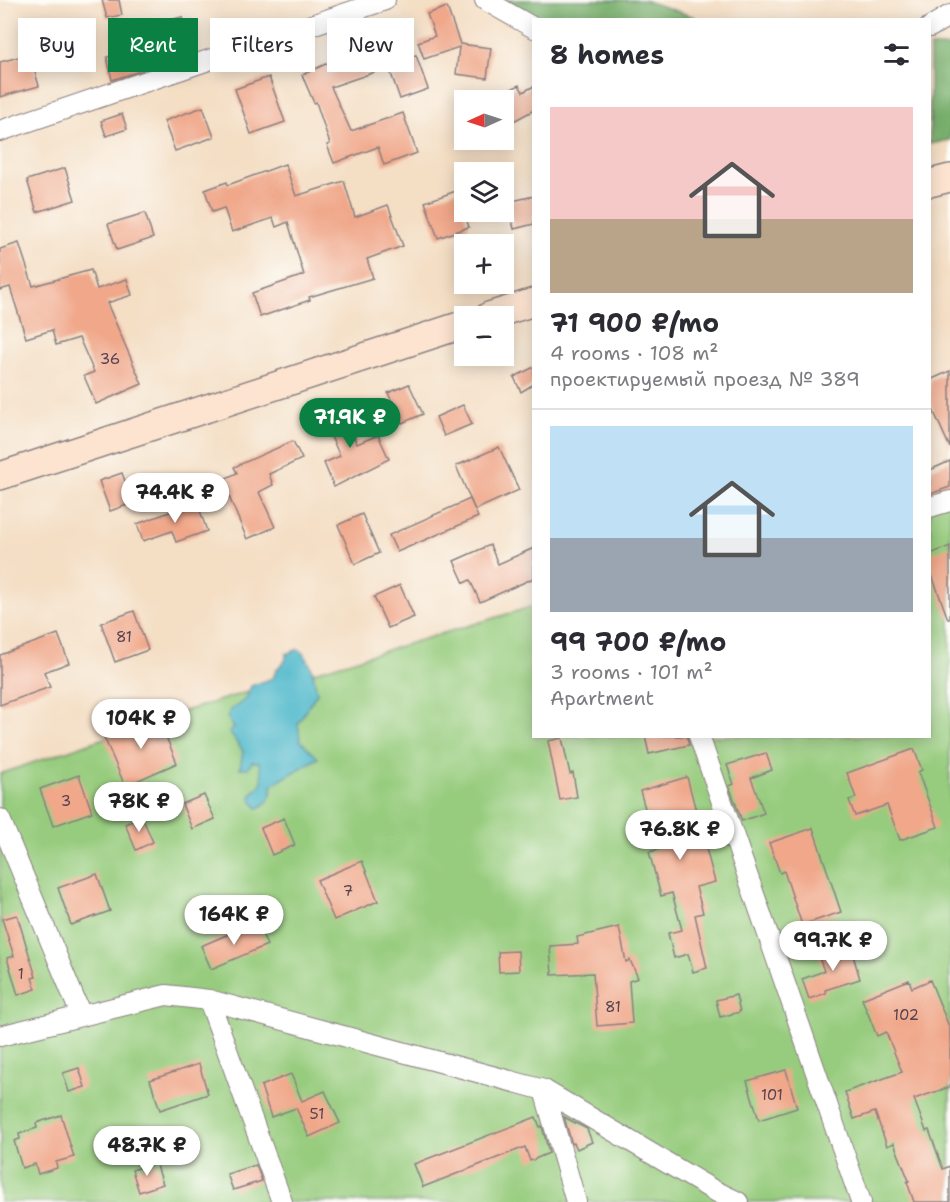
<!DOCTYPE html>
<html lang="en">
<head>
<meta charset="utf-8">
<style>
	body { margin:0; font-family:"Shantell Sans",sans-serif; background:#f2f2f3; color:#2b2b33; height:100vh; display:flex; flex-direction:column; font-size:22px; white-space:nowrap }
	* { box-sizing:border-box; margin:0 }
	p { font-size:20px; color:#7c7c81 }
	.icon { flex:none; width:33px; height:33px; fill:none; stroke:currentColor; stroke-width:2; stroke-linecap:round; stroke-linejoin:round }
	.map { position:relative; flex:1; overflow:hidden }
	.drawer { position:absolute; left:532px; top:18px; width:399px; height:720px; display:flex; flex-direction:column; background:#fff; border-radius:0px; box-shadow:0 3px 15px #0003 }
	.drawer>* { flex:none }
	.guide { position:absolute; left:18px; top:18px; width:424px; height:54px; display:flex; gap:12px }
	.needle { width:39px; rotate:267deg }
	.controls { position:absolute; left:454px; top:90px; display:grid; gap:12px }
	.controls a { display:grid; place-items:center; width:60px; height:60px; border-radius:0px; background:#fff; box-shadow:0 3px 15px #0003; font-size:30px }
	.price { position:absolute; translate:-50% -51px; padding:0 14px; border-radius:21px; background:#fff; color:#222; font-size:20px; line-height:39px; filter:drop-shadow(0 2px 3px #0008) }
	.price::after { content:''; position:absolute; left:50%; top:36px; width:18px; height:14px; margin-left:-9px; background:inherit; clip-path:polygon(0 0,100% 0,50% 100%) }
	.price.active { background:#0b8043; color:#fff }
	ul { padding:0; list-style:none }
	li { display:grid; align-content:center; gap:12px; height:318px; padding:0 18px }
	li+li { border-top:2px solid #e1e1e2 }
	li span { display:grid; place-items:center; height:186px; border-radius:0px; color:#555 }
	li>.icon { margin-inline-start:auto }
	span .icon { width:108px; height:108px; fill:#fffc; stroke-width:1 }
	li b { font-size:26px }
	h2 { display:flex; justify-content:space-between; align-items:center; height:72px; padding:0 18px; font-size:26px }
	.chip { padding:0 21px; border-radius:0px; background:#fff; box-shadow:0 3px 15px #0003; font-size:21px; line-height:54px }
	.chip.active { background:#0b8043; color:#fff }
	.map>svg:first-child { display:block }
	.green { fill:#97cc7e; stroke:#5c775c; stroke-width:1.5 }
	.forest { fill:#79b06d; stroke:#4e6954; stroke-width:1.5 }
	.water { fill:#4eb8cb; stroke:#386d83; stroke-width:1.5 }
	.building { fill:#f0a78a }
	.lines { fill:none; stroke-linecap:round; stroke-linejoin:round }
	.street-casing { stroke:#8b8080; stroke-width:22 }
	.secondary-casing { stroke:#8b8080; stroke-width:30 }
	.street { stroke:#fff; stroke-width:20 }
	.secondary { stroke:#fde4d1; stroke-width:27 }
	.labels { text-anchor:middle; stroke-width:6; stroke-linejoin:round; paint-order:stroke }
	.number-label { font-size:15px; fill:#56434f }
</style>
</head>
<body>
<div class="map">
<svg width="950" height="1202" viewBox="0 0 950 1202">
	<rect width="100%" height="100%" fill="#fdfcf7"/>
	<filter id="ink" filterUnits="userSpaceOnUse"><feTurbulence type="fractalNoise" baseFrequency=".0167" numOctaves="2"/><feDisplacementMap in="SourceGraphic" scale="12" xChannelSelector="R" yChannelSelector="G"/><feConvolveMatrix kernelMatrix="1 2 1 2 8 2 1 2 1" color-interpolation-filters="sRGB"/></filter>
	<filter id="wash" filterUnits="userSpaceOnUse"><feTurbulence type="fractalNoise" baseFrequency=".008" numOctaves="4" result="noise"/><feDisplacementMap in="SourceGraphic" scale="24" xChannelSelector="R" yChannelSelector="G"/><feGaussianBlur stdDeviation="1.35" result="paint"/><feColorMatrix in="noise" values="0 0 0 0 0 0 0 0 0 0 0 0 0 0 0 0 0 1.4 0 .05"/><feComposite in="paint" operator="in"/></filter>
	<g filter="url(#wash)">
		<rect width="100%" height="100%" fill="#f4dec4"/>
		<polygon class="green" points="950,485 950,1202 0,1202 0,774 171,715 534,606 534,736 930,736 930,491"/>
		<g class="forest">
			<polygon points="501,0 644,0 694,17 697,19 536,19"/>
			<polygon points="930,47 950,47 950,140 930,144"/>
		</g>
		<path class="water" d="M 299,649 C 312,661 314,676 317,693 L 298,723 L 300,740 L 318,758 L 272,785 C 272,796 269,803 258,808 L 252,802 L 251,794 C 266,782 263,780 259,762 L 252,762 L 248,768 L 240,768 L 243,751 L 229,732 L 234,728 L 227,717 L 231,710 L 246,699 L 251,686 L 273,678 L 277,669 L 286,660 L 286,654 Z"/>
		<g id="blocks">
			<g class="building">
				<polygon points="102,0 119,0 122,15 107,18"/>
				<polygon points="447,7 460,44 491,48 487,78 456,74 459,47 424,59 418,42 435,36 427,14"/>
				<polygon points="182,17 188,43 154,52 147,26"/>
				<polygon points="361,34 375,72 331,87 351,131 403,113 417,153 384,165 378,147 334,163 327,145 330,144 316,102 314,103 302,75 345,55 340,41"/>
				<polygon points="138,50 143,70 112,80 107,57"/>
				<polygon points="30,54 39,86 0,97 0,62"/>
				<polygon points="416,55 428,89 400,99 388,65"/>
				<polygon points="269,77 285,122 251,134 235,89"/>
				<polygon points="519,85 523,92 534,86 534,110 510,123 504,112 504,93"/>
				<polygon points="203,107 214,137 175,151 164,121"/>
				<polygon points="122,114 127,129 106,136 101,121"/>
				<polygon points="285,164 296,196 344,181 355,217 388,205 403,246 367,259 373,278 309,297 310,300 260,317 252,293 304,275 288,222 276,227 273,218 232,232 224,208 212,212 205,190 227,182 228,185"/>
				<polygon points="65,168 75,200 37,212 27,180"/>
				<polygon points="456,191 469,227 438,238 425,202"/>
				<polygon points="534,196 534,224 514,229 508,202"/>
				<polygon points="145,213 153,238 117,250 108,224"/>
				<polygon points="19,243 33,286 91,270 97,289 127,279 132,295 107,303 142,384 96,404 84,376 94,372 79,338 56,345 52,330 26,338 10,287 0,290 0,249"/>
				<polygon points="534,367 534,384 521,392 514,377"/>
				<polygon points="950,371 950,448 930,403 930,380"/>
				<polygon points="409,384 423,414 402,423 388,393"/>
				<polygon points="339,405 357,444 378,435 389,459 334,487 324,463 340,456 320,413"/>
				<polygon points="463,405 472,424 444,436 436,417"/>
				<polygon points="293,441 302,459 269,474 273,485 259,492 275,527 247,539 222,480 237,473 234,467"/>
				<polygon points="499,447 519,490 475,510 456,466"/>
				<polygon points="950,461 950,487 930,494 930,470"/>
				<polygon points="122,473 133,503 110,511 99,481"/>
				<polygon points="470,499 478,517 397,552 389,535"/>
				<polygon points="197,502 207,531 176,542 172,531 143,541 137,524"/>
				<polygon points="362,514 379,553 355,564 338,525"/>
				<polygon points="490,545 498,564 534,548 534,578 480,602 470,580 464,583 454,561"/>
				<polygon points="950,546 950,619 948,619 930,570 930,554"/>
				<polygon points="400,585 414,617 388,628 374,597"/>
				<polygon points="134,611 148,650 115,662 101,623"/>
				<polygon points="58,634 69,663 44,672 50,687 0,705 0,655"/>
				<polygon points="157,715 177,763 125,786 104,737"/>
				<polygon points="645,736 687,736 689,745 649,754"/>
				<polygon points="562,738 570,774 573,773 577,797 560,800 548,741"/>
				<polygon points="914,749 922,770 918,772 938,827 900,840 887,805 855,816 849,800 856,798 847,773"/>
				<polygon points="766,753 772,770 751,778 764,813 742,821 729,786 734,784 727,765"/>
				<polygon points="79,775 92,812 53,826 40,789"/>
				<polygon points="687,777 715,882 696,887 703,913 695,915 707,968 693,972 688,954 674,958 668,933 682,930 672,893 661,896 649,852 657,850 640,791"/>
				<polygon points="204,795 215,819 192,829 182,804"/>
				<polygon points="142,817 153,842 136,850 125,824"/>
				<polygon points="284,818 295,845 272,855 261,828"/>
				<polygon points="813,828 841,912 802,925 784,871 780,873 769,843"/>
				<polygon points="362,861 378,901 334,920 317,880"/>
				<polygon points="97,874 110,911 71,925 58,888"/>
				<polygon points="17,915 36,977 32,978 36,989 18,995 7,958 14,956 2,919"/>
				<polygon points="257,922 267,945 211,969 201,946"/>
				<polygon points="619,927 626,962 630,960 638,978 629,981 632,1023 597,1026 593,973 552,975 550,946 578,944 577,937"/>
				<polygon points="850,945 860,979 825,990 826,993 809,999 802,979 824,971 818,955"/>
				<polygon points="518,951 519,971 499,972 498,952"/>
				<polygon points="909,980 912,988 930,980 950,1029 950,1087 914,1099 926,1131 929,1130 943,1169 950,1166 950,1202 914,1202 907,1182 909,1181 894,1143 887,1146 875,1112 854,1119 845,1092 902,1072 886,1032 877,1036 862,999"/>
				<polygon points="736,995 740,1012 720,1017 716,1000"/>
				<polygon points="199,1064 208,1094 160,1110 150,1080"/>
				<polygon points="79,1068 85,1087 69,1092 63,1073"/>
				<polygon points="786,1070 797,1108 759,1120 747,1081"/>
				<polygon points="291,1074 302,1101 325,1091 340,1123 309,1137 296,1108 271,1117 261,1086"/>
				<polygon points="61,1115 74,1157 56,1162 57,1168 38,1174 35,1164 22,1168 14,1141 20,1139 19,1134 37,1128 36,1123"/>
				<polygon points="536,1117 540,1127 542,1126 549,1153 530,1161 525,1147 423,1187 414,1164"/>
				<polygon points="564,1117 587,1129 592,1142 577,1149 574,1143 572,1144"/>
				<polygon points="156,1163 163,1184 139,1192 132,1170"/>
				<polygon points="256,1165 262,1181 233,1190 227,1174"/>
			</g>
		</g>
	</g>
	<g filter="url(#ink)">
		<use href="#blocks" fill-opacity="0" stroke="#8b8080" stroke-width="1.5"/>
		<g class="lines">
			<g class="street-casing">
				<g id="street">
					<polyline points="485,0 534,28"/>
					<polyline points="930,27 950,15"/>
					<polyline points="0,131 385,0"/>
					<polyline points="930,507 950,501"/>
					<polyline points="699,736 861,1202"/>
					<polyline points="0,819 81,1015"/>
					<polyline points="209,1000 282,1202"/>
					<polyline points="0,1036 166,995 209,1000 544,1090 713,1190 738,1202"/>
					<polyline points="544,1090 576,1202"/>
				</g>
			</g>
			<g class="secondary-casing">
				<g id="secondary">
					<polyline points="930,183 950,178"/>
					<polyline points="489,316 534,302"/>
					<polyline points="0,476 465,324"/>
				</g>
			</g>
			<use href="#street" class="street"/>
			<use href="#secondary" class="secondary"/>
		</g>
	</g>
	<g class="labels">
		<g class="number-label">
			<text x="110" y="364">36</text>
			<text x="124" y="642">81</text>
			<text x="66" y="806">3</text>
			<text x="348" y="896">7</text>
			<text x="21" y="979">1</text>
			<text x="613" y="1012">81</text>
			<text x="906" y="1020">102</text>
			<text x="772" y="1100">101</text>
			<text x="317" y="1119">51</text>
		</g>
	</g>
</svg>
<div class="controls">
<a><svg class="needle" viewBox="-14 -14 28 28"><path d="M0-13l5 13h-10z" fill="#e53935"/><path d="M0 13l5-13h-10z" fill="#7c7c81"/></svg></a>
<a><svg class="icon" aria-label="layers" viewBox="0 0 24 24"><path d="M12 4l9 5-9 5-9-5zM3 14l9 5 9-5"/></svg></a>
<a>+</a>
<a>−</a>
</div>
<b class="price active" style="left:350px;top:449px">71.9K ₽</b>
<b class="price" style="left:175px;top:524px">74.4K ₽</b>
<b class="price" style="left:141px;top:750px">104K ₽</b>
<b class="price" style="left:139px;top:833px">78K ₽</b>
<b class="price" style="left:680px;top:861px">76.8K ₽</b>
<b class="price" style="left:234px;top:946px">164K ₽</b>
<b class="price" style="left:833px;top:972px">99.7K ₽</b>
<b class="price" style="left:147px;top:1177px">48.7K ₽</b>
<div class="guide">
<a class="chip">Buy</a>
<a class="chip active">Rent</a>
<a class="chip">Filters</a>
<a class="chip">New</a>
</div>
<section class="drawer">
<h2>8 homes<svg class="icon" aria-label="filters" viewBox="0 0 24 24"><path d="M4 7h16M4 17h16"/><circle cx="9" cy="7" r="2"/><circle cx="15" cy="17" r="2"/></svg></h2>
<ul>
<li><span style="background:linear-gradient(#f6c9c9 60%,#b9a48a 0)"><svg class="icon" aria-label="home" viewBox="0 0 24 24"><path d="M3 11l9-7 9 7M6 9v11h12V9"/></svg></span><div><b>71 900 ₽/mo</b><p>4 rooms · 108 m²</p><p>проектируемый проезд № 389</p></div></li>
<li><span style="background:linear-gradient(#bfe0f5 60%,#9aa5b1 0)"><svg class="icon" aria-label="home" viewBox="0 0 24 24"><path d="M3 11l9-7 9 7M6 9v11h12V9"/></svg></span><div><b>99 700 ₽/mo</b><p>3 rooms · 101 m²</p><p>Apartment</p></div></li>
</ul>
</section>
</div>
</body>
</html>
